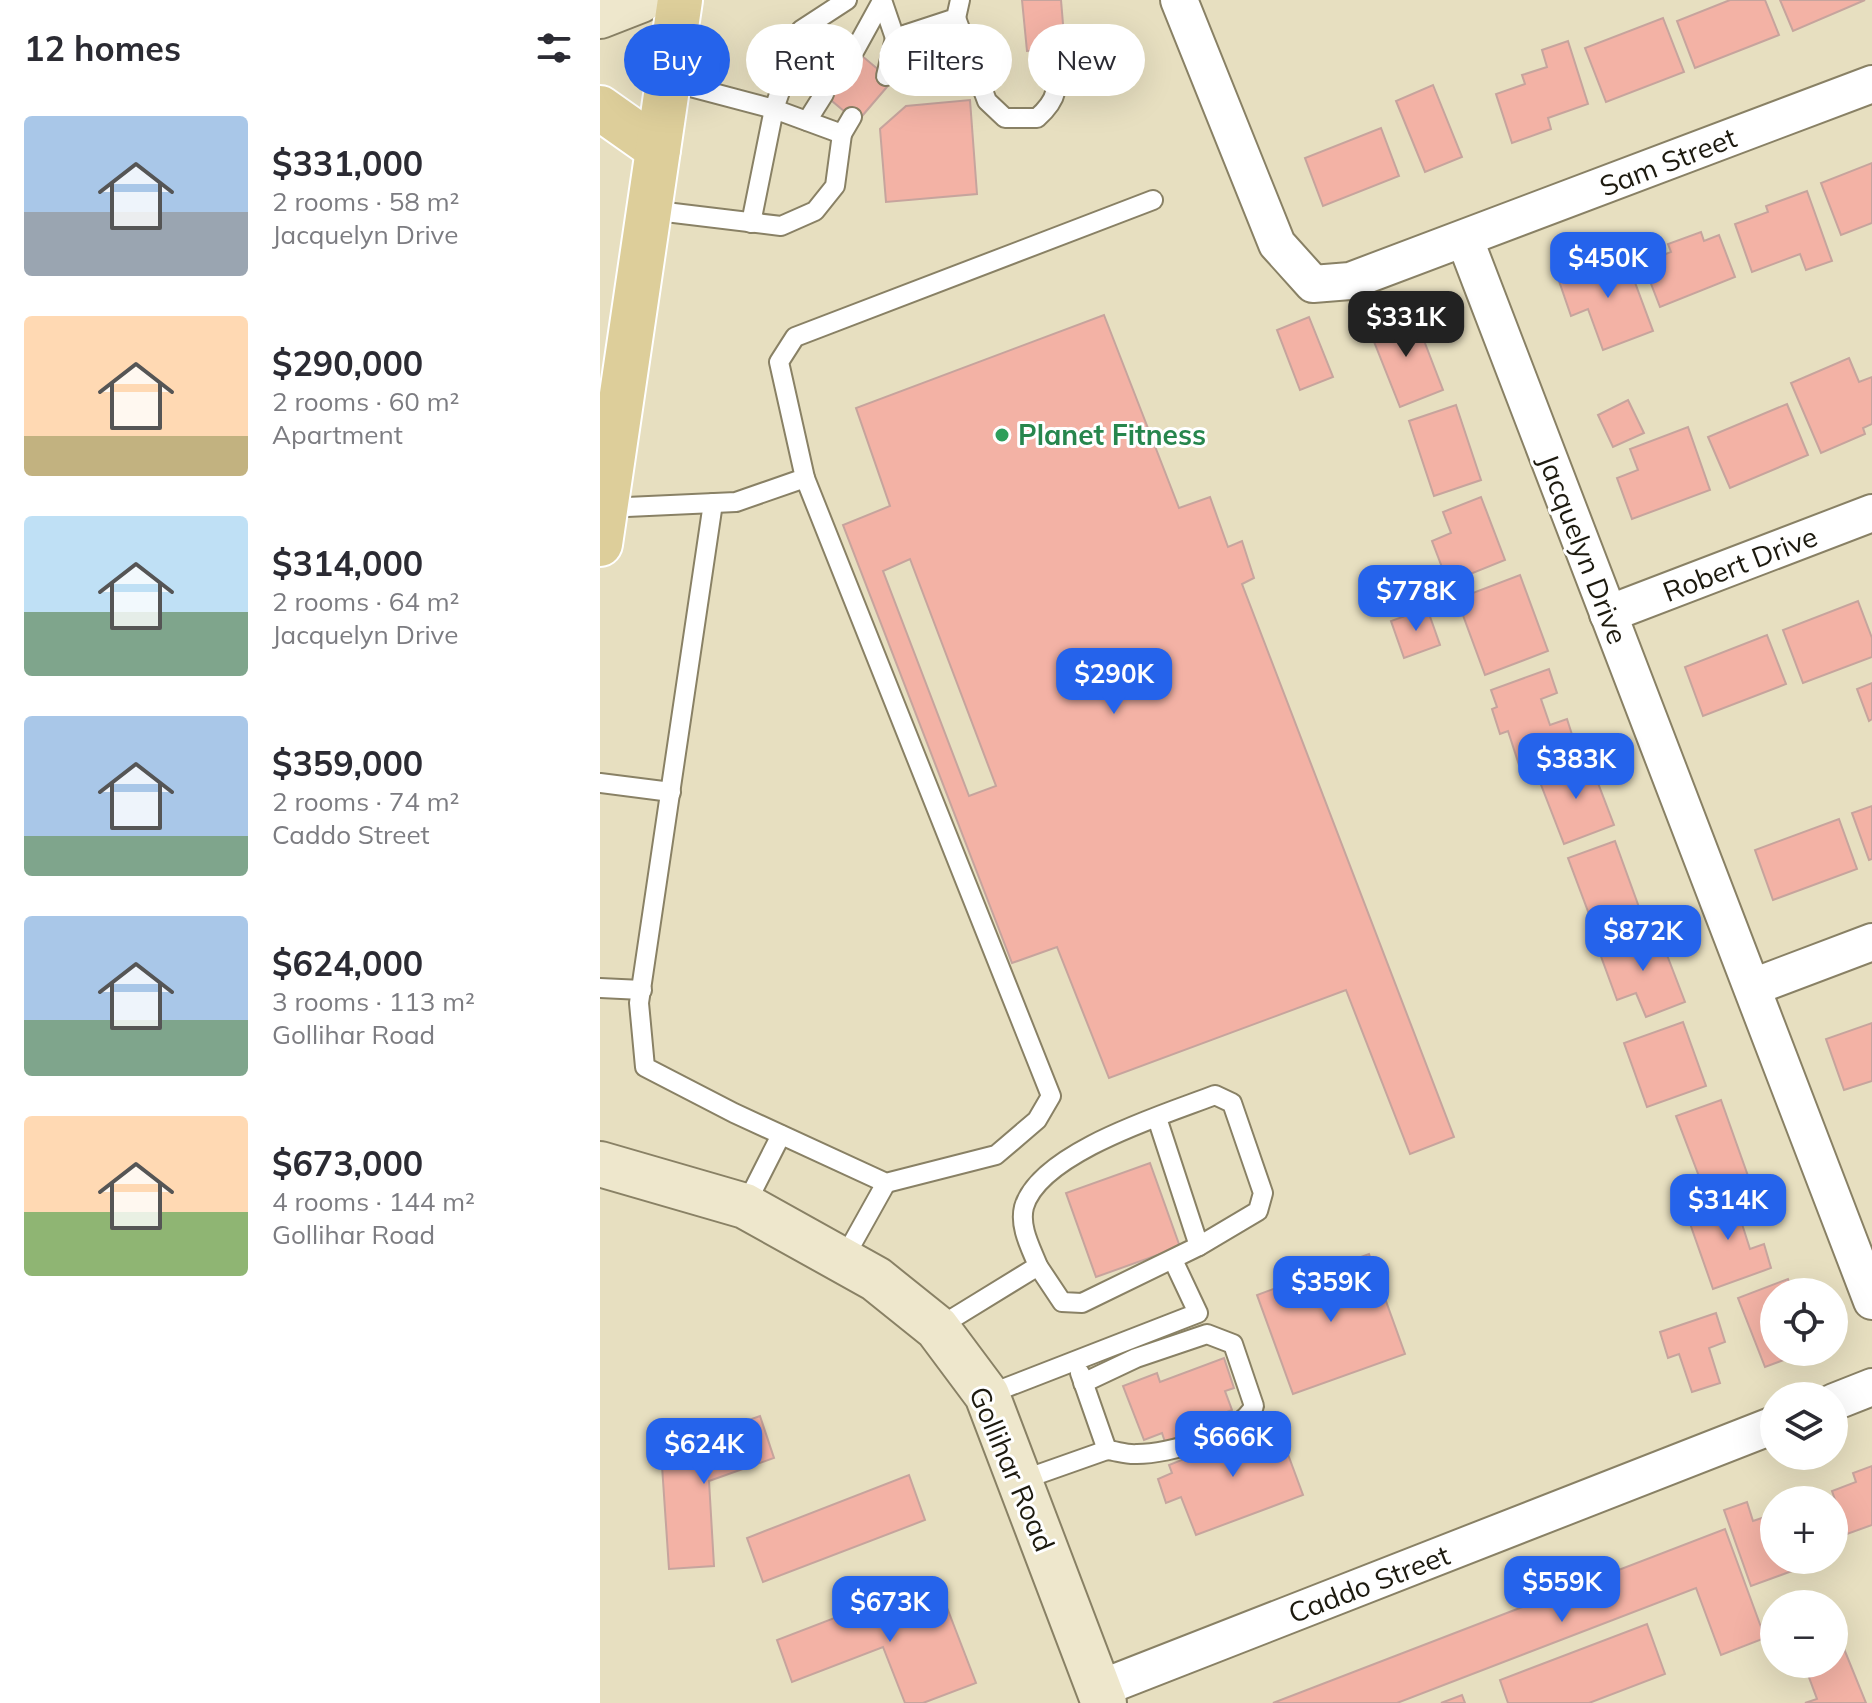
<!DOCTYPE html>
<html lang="en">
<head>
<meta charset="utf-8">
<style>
	body { margin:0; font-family:Mulish,sans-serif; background:#f2f2f3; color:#2b2b33; height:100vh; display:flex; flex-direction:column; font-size:30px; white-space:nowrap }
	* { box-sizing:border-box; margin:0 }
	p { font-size:26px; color:#7c7c81 }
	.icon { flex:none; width:44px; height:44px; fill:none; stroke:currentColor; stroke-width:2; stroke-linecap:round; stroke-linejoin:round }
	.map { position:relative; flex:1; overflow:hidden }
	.panel { display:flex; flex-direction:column; background:#fff; width:600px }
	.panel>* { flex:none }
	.hud { position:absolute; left:24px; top:24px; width:760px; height:72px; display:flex; gap:16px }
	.fabs { position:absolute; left:1160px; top:1278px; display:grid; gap:16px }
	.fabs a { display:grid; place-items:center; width:88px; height:88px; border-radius:50%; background:#fff; box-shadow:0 8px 32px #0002; font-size:40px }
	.price { position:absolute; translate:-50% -68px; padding:0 18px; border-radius:16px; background:#2563eb; color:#fff; font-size:26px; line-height:52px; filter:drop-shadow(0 2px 4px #0008) }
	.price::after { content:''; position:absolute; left:50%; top:48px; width:24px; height:18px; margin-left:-12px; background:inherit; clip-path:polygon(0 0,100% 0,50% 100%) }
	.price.active { background:#222; color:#fff }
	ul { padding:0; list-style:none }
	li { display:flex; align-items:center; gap:24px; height:200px; padding:0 24px }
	li span { display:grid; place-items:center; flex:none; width:224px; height:160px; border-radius:8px; color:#555 }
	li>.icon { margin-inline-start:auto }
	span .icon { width:96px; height:96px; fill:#fffc; stroke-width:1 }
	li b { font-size:34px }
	h2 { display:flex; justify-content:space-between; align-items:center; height:96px; padding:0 24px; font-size:34px }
	.chip { padding:0 28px; border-radius:36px; background:#fff; box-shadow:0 8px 32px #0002; font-size:28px; line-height:72px }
	.chip.active { background:#2563eb; color:#fff }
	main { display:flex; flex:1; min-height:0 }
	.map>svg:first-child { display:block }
	.building { fill:#f3b2a5; stroke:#c6a49d; stroke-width:2; fill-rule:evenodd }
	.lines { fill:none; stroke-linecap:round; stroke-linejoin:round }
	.lane-casing { stroke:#898165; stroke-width:22 }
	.street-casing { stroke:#898165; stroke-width:40 }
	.secondary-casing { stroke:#898165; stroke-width:48 }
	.primary-casing { stroke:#fff; stroke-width:48 }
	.lane { stroke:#fff; stroke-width:18 }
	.street { stroke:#fff; stroke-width:36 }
	.secondary { stroke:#eee7cc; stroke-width:44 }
	.primary { stroke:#ddce9a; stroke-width:44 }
	.leisure-dot { fill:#2e9e5b; stroke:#fff; stroke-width:3 }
	.labels { text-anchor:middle; stroke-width:6; stroke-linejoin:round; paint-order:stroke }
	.street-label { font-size:28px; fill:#1d1a0f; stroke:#fff }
	.leisure-label { font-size:28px; font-weight:bold; fill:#27864d; stroke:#fff; text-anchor:start }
</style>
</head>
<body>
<main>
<section class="panel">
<h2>12 homes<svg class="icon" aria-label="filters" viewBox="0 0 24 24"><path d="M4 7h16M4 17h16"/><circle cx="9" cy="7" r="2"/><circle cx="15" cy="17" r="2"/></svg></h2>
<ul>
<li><span style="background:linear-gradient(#a9c7e8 60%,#9aa5b1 0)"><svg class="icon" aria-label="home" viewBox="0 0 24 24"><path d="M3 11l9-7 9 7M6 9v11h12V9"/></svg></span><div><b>$331,000</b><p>2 rooms · 58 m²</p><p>Jacquelyn Drive</p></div></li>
<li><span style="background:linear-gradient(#ffd9b3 75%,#c2b280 0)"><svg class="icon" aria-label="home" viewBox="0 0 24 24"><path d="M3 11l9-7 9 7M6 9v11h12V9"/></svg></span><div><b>$290,000</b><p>2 rooms · 60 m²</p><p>Apartment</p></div></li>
<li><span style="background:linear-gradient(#bfe0f5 60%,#7fa58c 0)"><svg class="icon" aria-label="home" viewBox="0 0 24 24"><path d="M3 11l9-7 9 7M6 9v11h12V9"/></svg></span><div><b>$314,000</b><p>2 rooms · 64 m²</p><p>Jacquelyn Drive</p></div></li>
<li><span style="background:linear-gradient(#a9c7e8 75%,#7fa58c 0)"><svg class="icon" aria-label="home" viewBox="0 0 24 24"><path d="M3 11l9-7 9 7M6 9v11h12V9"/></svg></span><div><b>$359,000</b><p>2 rooms · 74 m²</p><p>Caddo Street</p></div></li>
<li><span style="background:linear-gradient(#a9c7e8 65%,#7fa58c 0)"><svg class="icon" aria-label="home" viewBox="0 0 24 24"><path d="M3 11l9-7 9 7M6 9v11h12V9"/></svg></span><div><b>$624,000</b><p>3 rooms · 113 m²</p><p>Gollihar Road</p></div></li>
<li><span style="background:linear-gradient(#ffd9b3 60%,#8fb573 0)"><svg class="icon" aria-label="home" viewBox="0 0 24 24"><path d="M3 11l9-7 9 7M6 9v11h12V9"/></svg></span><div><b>$673,000</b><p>4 rooms · 144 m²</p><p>Gollihar Road</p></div></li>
</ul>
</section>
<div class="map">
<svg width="1272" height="1703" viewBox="0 0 1272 1703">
	<rect width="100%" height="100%" fill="#e7dfc0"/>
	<g class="building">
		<polygon points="422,0 461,0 465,48 427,51"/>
		<polygon points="1130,0 1165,0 1179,35 1095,68 1077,21"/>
		<polygon points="1180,0 1265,0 1193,31"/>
		<polygon points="1063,18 1084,72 1006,102 985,48"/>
		<polygon points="230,29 292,81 257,122 195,70"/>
		<polygon points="968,41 988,104 948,118 951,129 912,143 896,94 925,84 922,75 947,67 942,50"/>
		<polygon points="833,85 862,157 825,172 796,101"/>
		<polygon points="370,100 377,194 286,202 280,129 306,106"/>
		<polygon points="781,128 799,176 723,206 705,158"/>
		<polygon points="1272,163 1272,223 1241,235 1221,183"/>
		<polygon points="1207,191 1232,261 1206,270 1200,254 1152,272 1135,224 1168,212 1166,206"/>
		<polygon points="1101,232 1104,241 1119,235 1135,277 1060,307 1043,263 1071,252 1068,244"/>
		<polygon points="1024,253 1053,331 1003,350 988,309 971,316 958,278"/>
		<polygon points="813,312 843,390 800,407 769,329"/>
		<path d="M 504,315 L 579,508 L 610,497 L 628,547 L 642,541 L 654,578 L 642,584 L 854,1137 L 810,1154 L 746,990 L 509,1078 L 457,947 L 412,963 L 243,525 L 290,506 L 256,408 ZM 310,559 L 396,786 L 369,796 L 283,571 Z"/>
		<polygon points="709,317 733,377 700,390 677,330"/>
		<polygon points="1249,358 1259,382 1272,377 1272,424 1263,428 1265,434 1221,453 1191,383"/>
		<polygon points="1028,400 1044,433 1013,447 998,415"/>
		<polygon points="1187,404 1208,455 1130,488 1108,437"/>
		<polygon points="856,405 881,480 834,496 809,421"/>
		<polygon points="1088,427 1110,490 1032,519 1017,478 1038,470 1030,449"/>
		<polygon points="881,497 905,560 848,583 832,541 851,533 843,512"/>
		<polygon points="920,575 948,651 885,675 857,599"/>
		<polygon points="1258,601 1272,638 1272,657 1203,683 1183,630"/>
		<polygon points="827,608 840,645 804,658 791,621"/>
		<polygon points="1167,635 1186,684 1103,716 1085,667"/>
		<polygon points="949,669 957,693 941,699 950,725 967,719 975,744 919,765 908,731 900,734 892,709 897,707 891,690"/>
		<polygon points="1272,683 1272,719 1269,721 1257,689"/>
		<polygon points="988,757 1014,825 964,844 938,777"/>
		<polygon points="1272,806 1272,859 1269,860 1252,813"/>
		<polygon points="1239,819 1257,869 1173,900 1155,850"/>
		<polygon points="1015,841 1044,921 998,938 968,858"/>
		<polygon points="1057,929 1085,1002 1046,1017 1036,993 1017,1000 999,951"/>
		<polygon points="1083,1022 1106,1086 1047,1107 1024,1043"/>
		<polygon points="1272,1023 1272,1081 1244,1090 1226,1039"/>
		<polygon points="1121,1100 1148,1176 1105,1192 1076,1116"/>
		<polygon points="550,1163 580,1247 496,1277 466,1193"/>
		<polygon points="1148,1194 1157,1219 1142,1224 1150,1249 1164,1244 1171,1268 1113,1289 1087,1215"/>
		<polygon points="769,1254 805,1354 693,1394 657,1295"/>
		<polygon points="1188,1279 1193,1292 1174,1292 1174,1352 1205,1352 1165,1367 1138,1298"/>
		<polygon points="1116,1313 1125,1342 1109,1348 1120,1383 1092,1392 1079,1354 1068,1358 1060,1332"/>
		<polygon points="624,1358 634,1388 625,1391 632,1410 579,1431 580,1436 565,1442 562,1433 544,1440 523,1386 557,1373 560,1382"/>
		<polygon points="160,1416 174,1458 109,1481 114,1566 69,1569 61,1451"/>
		<polygon points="676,1422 703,1495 596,1535 581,1497 566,1503 558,1479 572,1473 569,1465"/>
		<polygon points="1272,1466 1272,1525 1247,1534 1232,1491 1256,1482 1253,1473"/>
		<polygon points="309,1475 325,1520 163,1582 147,1538"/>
		<polygon points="1217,1491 1220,1500 1192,1500"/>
		<polygon points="1147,1502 1153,1521 1174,1514 1174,1560 1222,1560 1151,1586 1124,1510"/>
		<polygon points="1125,1529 1165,1638 1121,1655 1096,1588 797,1703 673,1703"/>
		<polygon points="336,1579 376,1683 323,1703 305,1703 283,1647 192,1682 177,1640"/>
		<polygon points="1047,1624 1065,1674 989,1703 908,1703 900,1680"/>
		<polygon points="1240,1639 1266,1703 1205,1703 1217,1699 1204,1664 1234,1664 1234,1642"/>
		<polygon points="862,1695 865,1703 841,1703"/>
	</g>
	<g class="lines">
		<g class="lane-casing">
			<g id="lane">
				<polyline points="282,0 295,38 356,18 360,0"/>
				<path d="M 356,18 L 387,101 L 405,118 L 437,118 C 464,94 456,82 451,49"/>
				<polyline points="255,50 282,1"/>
				<polyline points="286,76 295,38"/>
				<polyline points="68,81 174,109 201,30 247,0"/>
				<polyline points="207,121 224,94"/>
				<polyline points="49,210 181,226 215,211 235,186 242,134"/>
				<polyline points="151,223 174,109 242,134 252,117"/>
				<polyline points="113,503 39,1003 45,1067 134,1113 286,1183 396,1155 437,1120 451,1096 205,478"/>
				<polyline points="5,508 136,502 205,478 179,362 195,337 553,200"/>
				<polyline points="0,783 71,792"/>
				<polyline points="0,988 42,990"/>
				<polyline points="145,1206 181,1135"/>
				<polyline points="243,1260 286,1183"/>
				<polyline points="438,1266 462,1302 482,1303 599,1246"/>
				<path d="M 337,1328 L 438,1266 C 431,1248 419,1227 424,1207 C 440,1152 566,1114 615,1095 L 632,1103 L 663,1193 L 658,1211 L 599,1246 L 557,1118"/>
				<path d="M 483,1383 L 536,1358 L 607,1334 L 633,1344 L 654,1406 C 640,1435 568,1454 537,1454 C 527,1455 517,1451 507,1450"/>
				<polyline points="387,1395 598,1313 573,1260"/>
				<polyline points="422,1480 507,1450 480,1373"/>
			</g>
		</g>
		<g class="street-casing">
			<g id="street">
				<polyline points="579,0 677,244 713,284 750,281 1272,84"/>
				<polyline points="865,240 1272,1301"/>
				<polyline points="1008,614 1272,513"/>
				<polyline points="1153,987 1272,942"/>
				<polyline points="1234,1402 1272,1387"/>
				<polyline points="499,1689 1174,1425"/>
			</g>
		</g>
		<g class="secondary-casing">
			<g id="secondary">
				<polyline points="0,16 41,0"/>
				<polyline points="0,1164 145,1206 276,1279 337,1328 387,1395 504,1703"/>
			</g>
		</g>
		<g class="primary-casing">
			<g id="primary">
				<polyline points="0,108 58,149"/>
				<polyline points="0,544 80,0"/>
			</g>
		</g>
		<use href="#lane" class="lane"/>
		<use href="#street" class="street"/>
		<use href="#secondary" class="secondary"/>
		<use href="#primary" class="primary"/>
	</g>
	<circle class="leisure-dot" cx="402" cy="435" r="8"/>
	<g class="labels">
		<g class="street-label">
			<text transform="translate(1068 162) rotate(-21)" y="10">Sam Street</text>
			<text transform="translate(983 549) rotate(69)" y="10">Jacquelyn Drive</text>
			<text transform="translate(1140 564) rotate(-21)" y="10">Robert Drive</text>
			<text transform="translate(412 1469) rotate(67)" y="10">Gollihar Road</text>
			<text transform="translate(769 1584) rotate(-21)" y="10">Caddo Street</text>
		</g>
		<g class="leisure-label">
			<text x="418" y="445">Planet Fitness</text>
		</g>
	</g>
</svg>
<div class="fabs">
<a><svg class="icon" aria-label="locate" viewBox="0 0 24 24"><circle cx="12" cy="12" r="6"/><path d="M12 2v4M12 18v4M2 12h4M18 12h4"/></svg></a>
<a><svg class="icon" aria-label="layers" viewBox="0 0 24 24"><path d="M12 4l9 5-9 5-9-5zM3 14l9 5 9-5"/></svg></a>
<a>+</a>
<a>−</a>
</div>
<b class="price" style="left:1008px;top:300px">$450K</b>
<b class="price active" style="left:806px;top:359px">$331K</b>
<b class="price" style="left:816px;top:633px">$778K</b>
<b class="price" style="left:514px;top:716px">$290K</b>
<b class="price" style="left:976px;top:801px">$383K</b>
<b class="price" style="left:1043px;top:973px">$872K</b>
<b class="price" style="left:1128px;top:1242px">$314K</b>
<b class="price" style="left:731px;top:1324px">$359K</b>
<b class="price" style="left:633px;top:1479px">$666K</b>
<b class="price" style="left:104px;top:1486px">$624K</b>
<b class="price" style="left:962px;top:1624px">$559K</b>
<b class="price" style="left:290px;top:1644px">$673K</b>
<div class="hud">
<a class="chip active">Buy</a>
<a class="chip">Rent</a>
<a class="chip">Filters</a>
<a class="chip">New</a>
</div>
</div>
</main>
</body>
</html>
